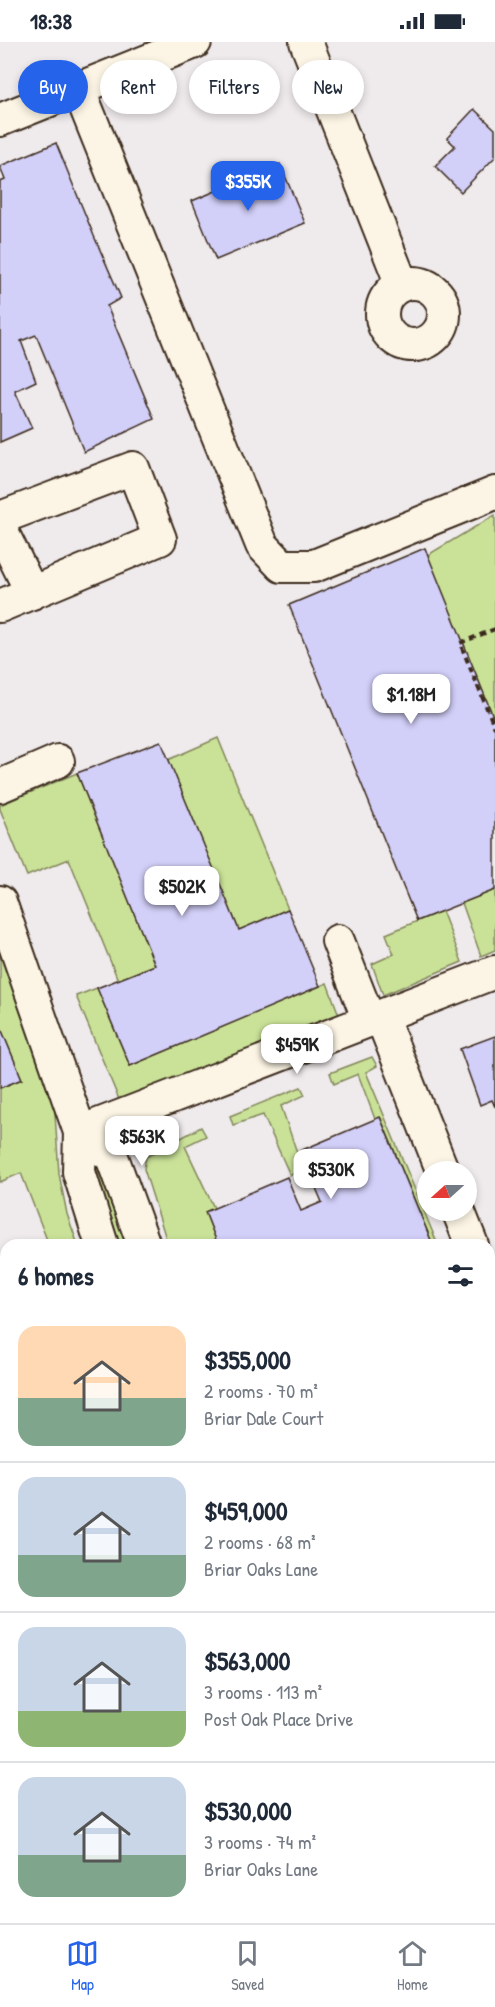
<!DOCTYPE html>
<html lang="en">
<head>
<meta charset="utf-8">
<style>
	body { margin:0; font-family:"Patrick Hand",sans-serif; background:#f6f6f7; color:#1f2937; height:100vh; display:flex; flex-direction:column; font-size:22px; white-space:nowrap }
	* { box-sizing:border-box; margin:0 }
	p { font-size:20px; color:#747a83 }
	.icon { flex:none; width:33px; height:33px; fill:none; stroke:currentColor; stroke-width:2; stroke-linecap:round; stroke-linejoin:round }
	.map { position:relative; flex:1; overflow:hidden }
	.details { position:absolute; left:0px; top:1197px; width:495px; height:684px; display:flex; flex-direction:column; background:#fff; border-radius:18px 18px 0 0; box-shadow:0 3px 9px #0003 }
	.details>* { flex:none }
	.hud { position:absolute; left:18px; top:18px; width:459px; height:54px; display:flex; gap:12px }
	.needle { width:39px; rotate:249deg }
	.buttons { position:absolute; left:417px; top:1119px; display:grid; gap:12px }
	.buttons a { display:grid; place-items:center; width:60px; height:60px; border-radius:50%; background:#fff; box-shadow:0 3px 9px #0003; font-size:30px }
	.price { position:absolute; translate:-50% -51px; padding:0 14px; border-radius:12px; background:#fff; color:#222; font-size:20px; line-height:39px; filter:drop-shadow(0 2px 3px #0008) }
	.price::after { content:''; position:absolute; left:50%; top:36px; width:18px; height:14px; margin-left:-9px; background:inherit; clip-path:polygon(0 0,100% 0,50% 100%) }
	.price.current { background:#2563eb; color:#fff }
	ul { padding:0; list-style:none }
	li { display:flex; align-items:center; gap:18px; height:150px; padding:0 18px }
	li+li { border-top:2px solid #e0e1e3 }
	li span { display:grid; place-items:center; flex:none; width:168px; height:120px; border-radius:18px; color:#555 }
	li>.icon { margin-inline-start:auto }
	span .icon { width:72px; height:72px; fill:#fffc; stroke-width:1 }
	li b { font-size:26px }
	h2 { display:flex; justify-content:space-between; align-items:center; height:72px; padding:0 18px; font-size:26px }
	.chip { padding:0 21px; border-radius:27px; background:#fff; box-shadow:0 3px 9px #0003; font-size:21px; line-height:54px }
	.chip.current { background:#2563eb; color:#fff }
	.status { display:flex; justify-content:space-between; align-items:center; height:42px; padding:0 30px; background:#fff; direction:ltr }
	.status svg { height:16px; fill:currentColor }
	.menu { display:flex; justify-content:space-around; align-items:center; height:84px; border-top:2px solid #e0e1e3; background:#fff; font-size:16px; color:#747a83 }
	.menu a { display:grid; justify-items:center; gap:3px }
	.menu .current { color:#2563eb }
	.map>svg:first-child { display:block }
	.green { fill:#cae298; stroke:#82865b; stroke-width:1.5 }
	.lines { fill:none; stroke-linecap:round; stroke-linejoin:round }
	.stream { stroke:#6d959a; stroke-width:8 }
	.building { fill:#d2cff8; stroke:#3b2a1e; stroke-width:1.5 }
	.minor-casing { stroke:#3b2a1e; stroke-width:36 }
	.path { stroke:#3b2a1e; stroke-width:4; stroke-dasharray:6 4.5; stroke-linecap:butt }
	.minor { stroke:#fcf5e5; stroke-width:32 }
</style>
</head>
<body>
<div class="status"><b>18:38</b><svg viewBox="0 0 49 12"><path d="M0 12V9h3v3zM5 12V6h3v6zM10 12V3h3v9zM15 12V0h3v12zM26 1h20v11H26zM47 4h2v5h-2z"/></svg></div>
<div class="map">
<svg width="495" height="1881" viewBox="0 0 495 1881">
	<rect width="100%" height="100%" fill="#efeaeb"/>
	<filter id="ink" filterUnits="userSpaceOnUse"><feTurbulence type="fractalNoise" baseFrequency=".0167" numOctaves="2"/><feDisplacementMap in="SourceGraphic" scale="12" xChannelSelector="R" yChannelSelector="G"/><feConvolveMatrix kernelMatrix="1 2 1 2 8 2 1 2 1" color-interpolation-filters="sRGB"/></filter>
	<g filter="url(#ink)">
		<g class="green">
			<polygon points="495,473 495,720 416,520"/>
			<polygon points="218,696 288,867 239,888 168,718"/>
			<polygon points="77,731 155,923 118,938 69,817 27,834 0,767 0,763"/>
			<polygon points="495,848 495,908 481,914 462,861"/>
			<polygon points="442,869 462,920 383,953 372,922 394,912 386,892"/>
			<polygon points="0,906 54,1057 59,1132 67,1172 78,1203 49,1203 21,1131 0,1140 0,1046 22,1037 0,984"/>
			<polygon points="327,941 339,973 120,1060 76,954 97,946 130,1024"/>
			<polygon points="372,1015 377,1024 366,1030 438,1203 433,1203 381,1076 375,1077 358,1032 334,1042 330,1031"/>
			<polygon points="301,1045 305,1053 281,1064 303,1128 290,1133 263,1073 233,1083 230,1074"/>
			<polygon points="201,1085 206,1094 185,1104 214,1166 205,1170 218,1203 168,1203 144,1127 146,1115"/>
			<polygon points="106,1115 138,1203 109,1203 94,1119"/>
			<polygon points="0,1275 6,1290 6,1356 0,1358"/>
			<polygon points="6,1651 6,1852 0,1837 0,1653"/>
			<polygon points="15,1875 55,1875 57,1881 18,1881"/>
		</g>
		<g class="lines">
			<polyline class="stream" points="0,1755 6,1757"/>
		</g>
		<g class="building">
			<polygon points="474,67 495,87 495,115 461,150 435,124 455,104 447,96"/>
			<polygon points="56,101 94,194 121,256 107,264 154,377 84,410 36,293 21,299 36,339 15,349 32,386 0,400 0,140 5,138 0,124"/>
			<polygon points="280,122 305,181 216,218 192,159"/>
			<polygon points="425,506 495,679 495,848 417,879 289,563"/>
			<polygon points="161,699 239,888 288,867 320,944 130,1024 97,946 155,923 77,731"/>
			<polygon points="0,984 22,1037 0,1046"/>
			<polygon points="495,994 495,1065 492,1058 480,1063 460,1007"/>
			<polygon points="380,1075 433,1203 218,1203 205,1170 287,1135 301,1169 322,1160 300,1109"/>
			<polygon points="489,1339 495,1354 495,1408 489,1410"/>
			<polygon points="495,1564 495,1881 427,1881 424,1875 489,1875 489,1566"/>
			<polygon points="55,1875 289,1875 291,1881 57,1881"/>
		</g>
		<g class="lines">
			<g class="minor-casing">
				<g id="minor">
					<polyline points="306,0 402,243"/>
					<polyline points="79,48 262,503 282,524 314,524 495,451"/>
					<polyline points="0,78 195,0"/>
					<circle cx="413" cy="272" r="31"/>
					<polyline points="0,476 133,426 160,497 0,564"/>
					<polyline points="0,486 32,551"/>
					<polyline points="0,744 58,719"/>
					<polyline points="0,860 80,1090 79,1130 102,1203"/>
					<polyline points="338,899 369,978"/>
					<polyline points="381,974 443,1130"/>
					<polyline points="80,1090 495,930"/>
					<polyline points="80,1090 112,1115 144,1203"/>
					<polyline points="458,1168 472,1203"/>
					<polyline points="489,1246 495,1261"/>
					<polyline points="489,1462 495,1460"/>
					<polyline points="0,1465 6,1463"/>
					<polyline points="489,1536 495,1534"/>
					<polyline points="383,1875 385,1881"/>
				</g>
			</g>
			<polyline class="path" points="495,587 460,601 495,686"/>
			<use href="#minor" class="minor"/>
		</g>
	</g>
</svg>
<div class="buttons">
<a><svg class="needle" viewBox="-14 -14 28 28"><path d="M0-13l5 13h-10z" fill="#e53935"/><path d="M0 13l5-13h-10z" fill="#747a83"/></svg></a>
</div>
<b class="price current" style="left:248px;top:170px">$355K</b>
<b class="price" style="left:411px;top:683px">$1.18M</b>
<b class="price" style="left:182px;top:875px">$502K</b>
<b class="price" style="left:297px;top:1033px">$459K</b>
<b class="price" style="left:142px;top:1125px">$563K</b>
<b class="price" style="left:331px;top:1158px">$530K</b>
<div class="hud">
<a class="chip current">Buy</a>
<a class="chip">Rent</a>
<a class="chip">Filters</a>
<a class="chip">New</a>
</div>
<section class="details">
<h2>6 homes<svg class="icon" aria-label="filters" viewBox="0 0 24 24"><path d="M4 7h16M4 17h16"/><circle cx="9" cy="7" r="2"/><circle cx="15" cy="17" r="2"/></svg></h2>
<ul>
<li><span style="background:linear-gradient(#ffd9b3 60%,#7fa58c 0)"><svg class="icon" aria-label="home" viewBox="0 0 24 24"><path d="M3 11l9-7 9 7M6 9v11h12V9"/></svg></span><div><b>$355,000</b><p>2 rooms · 70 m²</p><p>Briar Dale Court</p></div></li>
<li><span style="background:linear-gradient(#c9d6e8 65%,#7fa58c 0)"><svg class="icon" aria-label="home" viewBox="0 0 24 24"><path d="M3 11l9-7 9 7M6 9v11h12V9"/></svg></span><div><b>$459,000</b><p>2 rooms · 68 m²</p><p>Briar Oaks Lane</p></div></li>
<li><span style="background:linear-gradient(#c9d6e8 70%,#8fb573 0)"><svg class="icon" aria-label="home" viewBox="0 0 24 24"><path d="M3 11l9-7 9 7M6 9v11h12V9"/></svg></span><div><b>$563,000</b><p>3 rooms · 113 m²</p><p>Post Oak Place Drive</p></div></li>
<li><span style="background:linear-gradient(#c9d6e8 65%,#7fa58c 0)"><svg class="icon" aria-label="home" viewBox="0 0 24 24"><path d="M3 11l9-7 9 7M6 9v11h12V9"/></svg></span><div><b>$530,000</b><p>3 rooms · 74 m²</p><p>Briar Oaks Lane</p></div></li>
</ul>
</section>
</div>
<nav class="menu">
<a class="current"><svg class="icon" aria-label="map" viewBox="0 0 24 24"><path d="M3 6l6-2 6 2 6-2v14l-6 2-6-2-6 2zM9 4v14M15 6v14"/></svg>Map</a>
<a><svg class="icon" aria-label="saved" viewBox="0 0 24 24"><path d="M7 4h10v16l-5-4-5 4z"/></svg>Saved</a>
<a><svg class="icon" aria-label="home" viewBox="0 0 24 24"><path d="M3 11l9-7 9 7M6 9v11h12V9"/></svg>Home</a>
</nav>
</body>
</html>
